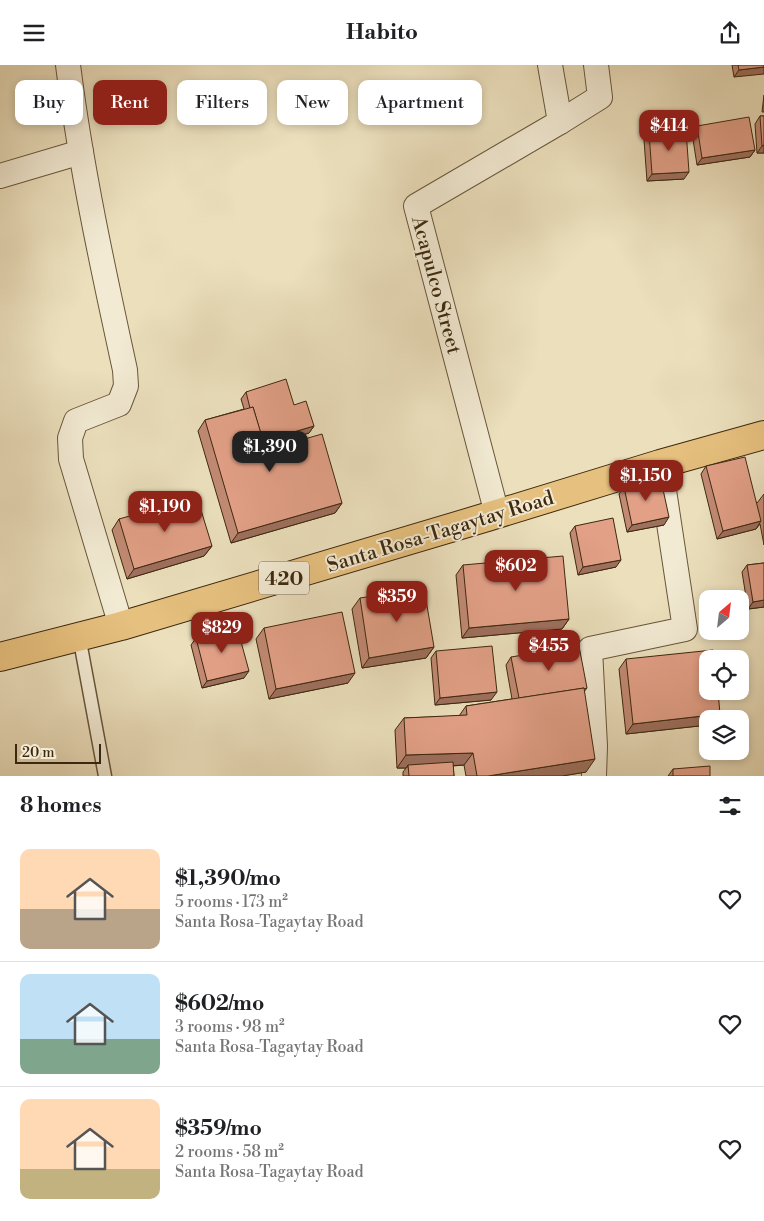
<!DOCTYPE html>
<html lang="en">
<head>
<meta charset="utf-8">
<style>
	body { margin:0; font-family:"Libre Bodoni",serif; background:#f6f6f6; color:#202124; height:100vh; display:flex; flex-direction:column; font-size:19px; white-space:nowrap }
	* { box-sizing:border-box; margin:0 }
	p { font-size:16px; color:#757577 }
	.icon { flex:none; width:28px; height:28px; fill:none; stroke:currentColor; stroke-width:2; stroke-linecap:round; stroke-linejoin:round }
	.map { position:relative; height:711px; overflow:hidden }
	.panel { display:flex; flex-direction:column; background:#fff; flex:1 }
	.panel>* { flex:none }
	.banner { position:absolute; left:15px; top:15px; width:500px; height:45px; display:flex; gap:10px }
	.needle { width:32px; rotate:28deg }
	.buttons { position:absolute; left:699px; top:525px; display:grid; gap:10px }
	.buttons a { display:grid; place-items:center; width:50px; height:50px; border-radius:10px; background:#fff; box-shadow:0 2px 8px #0003; font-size:25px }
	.scale { position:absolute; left:15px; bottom:12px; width:86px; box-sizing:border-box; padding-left:5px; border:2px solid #3d280f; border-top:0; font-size:14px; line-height:18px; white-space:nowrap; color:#3d280f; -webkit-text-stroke:4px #f2ead3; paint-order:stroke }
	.price { position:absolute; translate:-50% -42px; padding:0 11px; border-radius:10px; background:#8f2418; color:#fff; font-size:16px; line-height:32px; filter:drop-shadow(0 1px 2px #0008) }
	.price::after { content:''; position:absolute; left:50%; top:30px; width:15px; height:11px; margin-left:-8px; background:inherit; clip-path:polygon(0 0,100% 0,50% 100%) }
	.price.active { background:#222; color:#fff }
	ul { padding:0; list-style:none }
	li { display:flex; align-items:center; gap:15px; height:125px; padding:0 20px }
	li+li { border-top:1px solid #e0e0e0 }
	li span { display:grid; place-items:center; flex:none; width:140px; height:100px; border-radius:10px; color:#555 }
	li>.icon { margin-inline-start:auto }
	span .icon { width:60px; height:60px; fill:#fffc; stroke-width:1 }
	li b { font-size:21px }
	h2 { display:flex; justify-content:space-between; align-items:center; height:60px; padding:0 20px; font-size:21px }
	.pill { padding:0 18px; border-radius:10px; background:#fff; box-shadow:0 2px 8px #0003; font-size:18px; line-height:45px }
	.pill.active { background:#8f2418; color:#fff }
	header { display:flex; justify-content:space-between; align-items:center; height:65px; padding:0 20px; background:#fff; font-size:22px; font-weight:800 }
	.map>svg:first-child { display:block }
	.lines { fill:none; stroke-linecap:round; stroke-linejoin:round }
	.service-casing { stroke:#68563a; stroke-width:15 }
	.minor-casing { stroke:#68563a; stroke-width:26 }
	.primary-casing { stroke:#3d280f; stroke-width:30 }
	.service { stroke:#f2ead3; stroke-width:12 }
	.minor { stroke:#f2ead3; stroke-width:24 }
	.primary { stroke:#e6c07e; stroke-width:28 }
	.wall { fill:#c28a74; stroke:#3d280f }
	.shaded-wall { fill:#9e705e; stroke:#3d280f }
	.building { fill:#e2a087; stroke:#3d280f }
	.labels { text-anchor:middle; stroke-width:4; stroke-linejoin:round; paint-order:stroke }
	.shield { fill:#f2ead3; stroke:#73624a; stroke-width:1 }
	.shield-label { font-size:19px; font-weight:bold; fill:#3d280f }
	.street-label { font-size:20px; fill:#3d280f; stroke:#f2ead3 }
</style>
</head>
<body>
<header><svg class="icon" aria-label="menu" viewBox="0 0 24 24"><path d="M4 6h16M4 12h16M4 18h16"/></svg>Habito<svg class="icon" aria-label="share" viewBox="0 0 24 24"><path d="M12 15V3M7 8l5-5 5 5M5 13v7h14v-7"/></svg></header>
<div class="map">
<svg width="764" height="711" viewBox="0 0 764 711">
	<rect width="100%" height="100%" fill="#ebdfbc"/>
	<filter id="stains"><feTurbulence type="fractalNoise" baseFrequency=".004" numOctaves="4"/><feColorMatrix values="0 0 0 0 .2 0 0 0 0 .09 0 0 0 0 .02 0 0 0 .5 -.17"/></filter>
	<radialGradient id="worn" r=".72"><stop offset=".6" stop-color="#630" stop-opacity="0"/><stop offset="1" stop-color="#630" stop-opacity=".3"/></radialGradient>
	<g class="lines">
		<g class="service-casing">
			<polyline id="service" points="79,571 105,711"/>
		</g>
		<g class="minor-casing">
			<g id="minor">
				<path d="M 68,0 C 81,103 103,204 125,305 L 126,321 L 119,339 L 76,356 L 70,373 L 71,394 L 121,561"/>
				<polyline points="550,0 560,57"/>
				<polyline points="0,111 81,87"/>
				<polyline points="497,449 416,141 560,57 600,32 596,0"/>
				<polyline points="594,711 595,681 590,584 685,564 660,399"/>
			</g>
		</g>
		<g class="primary-casing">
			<polyline id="primary" points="0,592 121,561 487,452 660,399 764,370"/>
		</g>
		<use href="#service" class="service"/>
		<use href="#minor" class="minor"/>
		<use href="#primary" class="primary"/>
	</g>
	<g class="wall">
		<polygon points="732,0 764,0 734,12"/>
		<polygon points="764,30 764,47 762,47"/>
		<polygon points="760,51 764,51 764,88 757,88 755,59"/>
		<polygon points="697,61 755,85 750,92 697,100 692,68"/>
		<polygon points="649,68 684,114 647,116 644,75"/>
		<polygon points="246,327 294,340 314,361 309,368 265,382 266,385 342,438 335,448 231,478 198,366 205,355 244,344 241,334"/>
		<polygon points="706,401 757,438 764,429 764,480 760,459 756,464 717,474 701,409"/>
		<polygon points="624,422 664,460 627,467 619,429"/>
		<polygon points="119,454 212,481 204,491 127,514 112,465"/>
		<polygon points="575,461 616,502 578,510 570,468"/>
		<polygon points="764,498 764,542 748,544 742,507 747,500"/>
		<polygon points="463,500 569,554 562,564 462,573 456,510"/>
		<polygon points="360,533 434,582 426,593 362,603 352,544"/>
		<polygon points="264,563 348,618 269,634 256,574"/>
		<polygon points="196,573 244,613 202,623 191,580"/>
		<polygon points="436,586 491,635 435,640 431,593"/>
		<polygon points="511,592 587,623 584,627 586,707 562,711 466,711 464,700 453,701 454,711 403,711 403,707 406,703 397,703 395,665 404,653 459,651 466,641 512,634 506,600"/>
		<polygon points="626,594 720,649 717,654 708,654 708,660 626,669 619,604"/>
		<polygon points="673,704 710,711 668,711"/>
	</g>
	<g class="shaded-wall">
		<polygon points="764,2 764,9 734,12 739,5"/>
		<polygon points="764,80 764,88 757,88 762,81"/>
		<polygon points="755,85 750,92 697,100 702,93"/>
		<polygon points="689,107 684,114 647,116 652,109"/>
		<polygon points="314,361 309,368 256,384 261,377"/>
		<polygon points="342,438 335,448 231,478 238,468"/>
		<polygon points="669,452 664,460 627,467 632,460"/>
		<polygon points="761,456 756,464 717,474 723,466"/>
		<polygon points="212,481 204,491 127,514 134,504"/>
		<polygon points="621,495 616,502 578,510 583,502"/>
		<polygon points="764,535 764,542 748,544 753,537"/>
		<polygon points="569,554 562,564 462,573 469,563"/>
		<polygon points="434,582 426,593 362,603 369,593"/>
		<polygon points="249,606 244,613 202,623 207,616"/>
		<polygon points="355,608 348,618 269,634 276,624"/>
		<polygon points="497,627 491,635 435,640 440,633"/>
		<polygon points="720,649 717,654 708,654 708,660 626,669 633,659"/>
		<polygon points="473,688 464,700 408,703 408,700 406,703 397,703 406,690"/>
		<polygon points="595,694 586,707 562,711 488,711"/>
	</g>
	<g class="building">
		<polygon points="738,0 764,0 764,2 739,5"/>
		<polygon points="760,51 764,51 764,80 762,81"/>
		<polygon points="749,52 755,85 702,93 697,61"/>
		<polygon points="686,65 689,107 652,109 649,68"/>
		<polygon points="286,314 294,340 306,336 314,361 263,376 253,342 250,343 246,327"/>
		<polygon points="253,342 266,385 322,369 342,438 238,468 205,355"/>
		<polygon points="745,392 761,456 723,466 706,401"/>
		<polygon points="661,415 669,452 632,460 624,422"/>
		<polygon points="197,432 212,481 134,504 119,454"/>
		<polygon points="613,453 621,495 583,502 575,461"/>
		<polygon points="563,491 569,554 469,563 463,500"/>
		<polygon points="764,498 764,535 753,537 747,500"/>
		<polygon points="424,523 434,582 369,593 360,533"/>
		<polygon points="342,547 355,608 276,624 264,563"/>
		<polygon points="237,562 249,606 207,616 196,573"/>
		<polygon points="492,581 497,627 440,633 436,586"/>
		<polygon points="579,581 587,623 584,624 584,623 519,633 511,592"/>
		<polygon points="713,585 714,594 708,594 708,626 718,626 720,649 633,659 626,594"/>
		<polygon points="584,623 595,694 488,711 477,711 473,688 406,690 404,653 467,650 466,641"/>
		<polygon points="453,697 454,711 409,711 408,700"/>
		<polygon points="710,701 710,711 673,711 673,704"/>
	</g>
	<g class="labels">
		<rect class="shield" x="259" y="496.5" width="50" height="33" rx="4"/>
		<g class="shield-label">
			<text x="284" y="520">420</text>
		</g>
		<g class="street-label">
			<text transform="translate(437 220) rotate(75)" y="7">Acapulco Street</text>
			<text transform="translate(440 466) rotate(-17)" y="7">Santa Rosa-Tagaytay Road</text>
		</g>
	</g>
	<rect width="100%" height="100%" filter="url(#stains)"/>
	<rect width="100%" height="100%" fill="url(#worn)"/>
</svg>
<div class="buttons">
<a><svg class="needle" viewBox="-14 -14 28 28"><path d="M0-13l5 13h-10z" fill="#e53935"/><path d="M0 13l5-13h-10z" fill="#757577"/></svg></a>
<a><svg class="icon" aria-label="locate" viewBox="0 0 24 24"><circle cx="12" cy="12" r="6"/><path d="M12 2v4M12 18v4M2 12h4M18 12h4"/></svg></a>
<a><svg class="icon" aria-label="layers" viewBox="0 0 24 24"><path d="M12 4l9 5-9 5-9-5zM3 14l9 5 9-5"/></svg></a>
</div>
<div class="scale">20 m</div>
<b class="price" style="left:669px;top:87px">$414</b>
<b class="price active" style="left:270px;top:408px">$1,390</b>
<b class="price" style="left:646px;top:437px">$1,150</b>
<b class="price" style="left:165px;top:468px">$1,190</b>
<b class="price" style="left:516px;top:527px">$602</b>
<b class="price" style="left:397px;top:558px">$359</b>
<b class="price" style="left:222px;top:589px">$829</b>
<b class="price" style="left:549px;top:607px">$455</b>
<div class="banner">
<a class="pill">Buy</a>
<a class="pill active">Rent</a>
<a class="pill">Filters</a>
<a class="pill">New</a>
<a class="pill">Apartment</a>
</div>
</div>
<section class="panel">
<h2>8 homes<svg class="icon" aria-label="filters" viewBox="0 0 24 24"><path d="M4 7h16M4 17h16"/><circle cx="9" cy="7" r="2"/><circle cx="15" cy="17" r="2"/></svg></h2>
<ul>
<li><span style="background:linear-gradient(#ffd9b3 60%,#b9a48a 0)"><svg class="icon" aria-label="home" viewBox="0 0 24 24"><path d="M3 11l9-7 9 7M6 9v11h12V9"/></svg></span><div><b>$1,390/mo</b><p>5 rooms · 173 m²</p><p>Santa Rosa-Tagaytay Road</p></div><svg class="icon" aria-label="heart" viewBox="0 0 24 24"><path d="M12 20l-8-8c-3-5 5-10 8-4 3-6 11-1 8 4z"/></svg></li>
<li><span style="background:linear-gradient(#bfe0f5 65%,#7fa58c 0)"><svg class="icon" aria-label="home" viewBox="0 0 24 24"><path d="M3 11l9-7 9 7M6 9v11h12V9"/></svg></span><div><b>$602/mo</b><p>3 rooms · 98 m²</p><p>Santa Rosa-Tagaytay Road</p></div><svg class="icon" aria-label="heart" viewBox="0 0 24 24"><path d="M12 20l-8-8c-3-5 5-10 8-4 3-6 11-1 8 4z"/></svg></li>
<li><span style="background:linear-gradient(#ffd9b3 70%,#c2b280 0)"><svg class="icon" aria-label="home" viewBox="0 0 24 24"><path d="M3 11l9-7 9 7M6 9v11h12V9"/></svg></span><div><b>$359/mo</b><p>2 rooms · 58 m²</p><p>Santa Rosa-Tagaytay Road</p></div><svg class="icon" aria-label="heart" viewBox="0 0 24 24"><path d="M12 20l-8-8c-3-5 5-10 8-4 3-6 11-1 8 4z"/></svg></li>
</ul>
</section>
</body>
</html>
